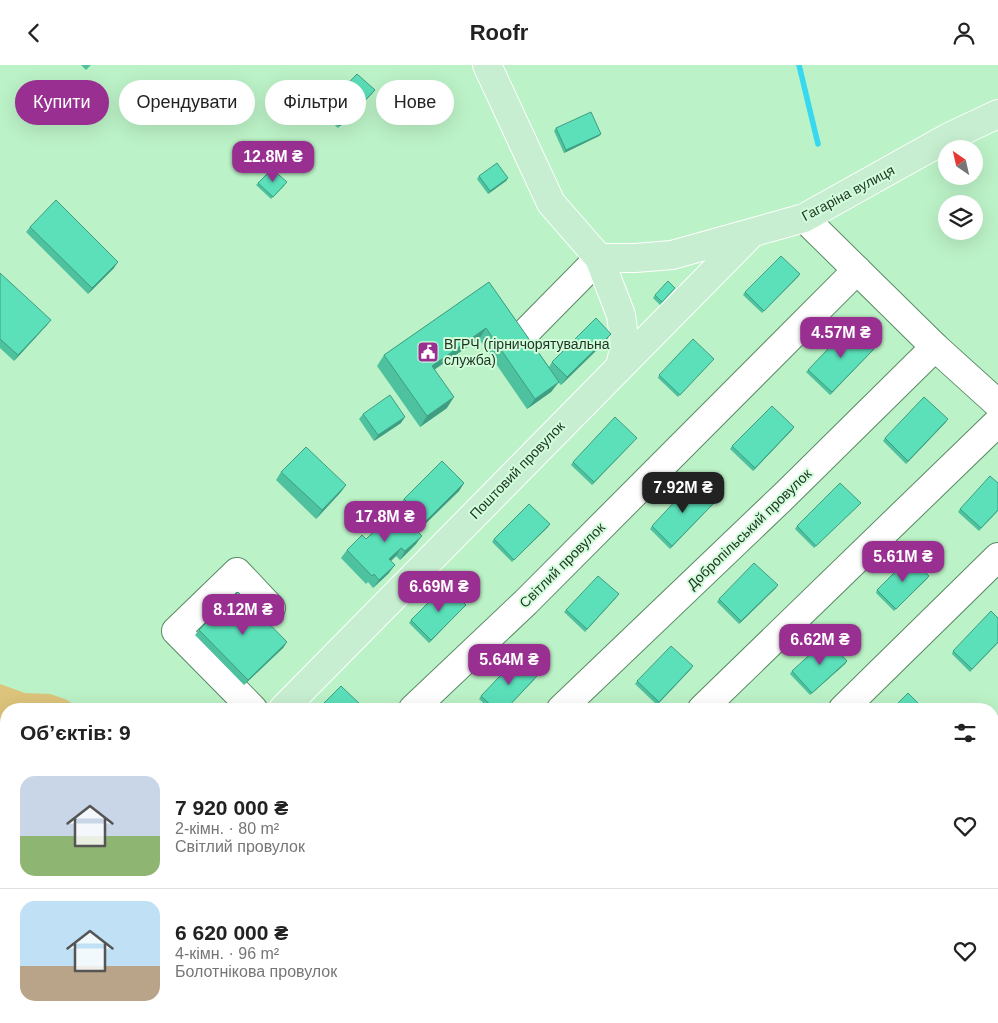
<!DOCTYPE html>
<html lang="uk">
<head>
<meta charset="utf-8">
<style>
	body { margin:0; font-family:Arial,sans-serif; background:#f2f2f2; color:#222; height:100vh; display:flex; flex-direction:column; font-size:19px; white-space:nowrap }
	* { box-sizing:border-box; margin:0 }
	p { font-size:16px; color:#767676 }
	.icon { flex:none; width:28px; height:28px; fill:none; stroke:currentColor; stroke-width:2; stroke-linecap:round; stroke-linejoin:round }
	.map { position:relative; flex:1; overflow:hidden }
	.sheet { position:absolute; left:0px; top:638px; width:999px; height:321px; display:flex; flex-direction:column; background:#fff; border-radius:20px 20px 0 0; box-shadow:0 5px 20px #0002 }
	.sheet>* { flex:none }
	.hud { position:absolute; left:15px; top:15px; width:500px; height:45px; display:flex; gap:10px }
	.needle { width:32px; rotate:326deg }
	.tools { position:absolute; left:938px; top:75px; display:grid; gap:10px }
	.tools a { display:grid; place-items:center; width:45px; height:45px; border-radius:50%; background:#fff; box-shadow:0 5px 20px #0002; font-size:25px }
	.price { position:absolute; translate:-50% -42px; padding:0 11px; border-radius:10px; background:#982f91; color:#fff; font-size:16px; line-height:32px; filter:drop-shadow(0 1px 2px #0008) }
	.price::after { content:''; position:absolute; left:50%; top:30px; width:15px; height:11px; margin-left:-8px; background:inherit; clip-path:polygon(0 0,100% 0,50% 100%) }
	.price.current { background:#222; color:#fff }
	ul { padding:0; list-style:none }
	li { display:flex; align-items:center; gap:15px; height:125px; padding:0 20px }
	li+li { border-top:1px solid #e0e0e0 }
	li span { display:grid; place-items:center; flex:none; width:140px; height:100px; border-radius:15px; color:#555 }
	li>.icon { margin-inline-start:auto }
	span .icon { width:60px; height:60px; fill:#fffc; stroke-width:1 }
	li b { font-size:21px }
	h2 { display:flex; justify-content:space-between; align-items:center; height:60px; padding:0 20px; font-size:21px }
	.tag { padding:0 18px; border-radius:22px; background:#fff; box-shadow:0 5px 20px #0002; font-size:18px; line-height:45px }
	.tag.current { background:#982f91; color:#fff }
	header { display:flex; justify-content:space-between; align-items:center; height:65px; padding:0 20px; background:#fff; font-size:22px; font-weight:700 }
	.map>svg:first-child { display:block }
	.green { fill:#ddc47c }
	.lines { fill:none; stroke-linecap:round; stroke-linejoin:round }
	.stream { stroke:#38d8f1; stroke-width:5.5 }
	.minor-casing { stroke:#588a63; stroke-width:30 }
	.major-casing { stroke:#fff; stroke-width:30 }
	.minor { stroke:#fff; stroke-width:28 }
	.major { stroke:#c7eed0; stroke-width:28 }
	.wall { fill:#4ec19f }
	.shaded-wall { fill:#409d82 }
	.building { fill:#5be0b9; stroke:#409d82 }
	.labels { text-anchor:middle; stroke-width:4; stroke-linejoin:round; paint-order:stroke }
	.street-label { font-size:14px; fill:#1e3323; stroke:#d1fdda }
	.poi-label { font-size:14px; fill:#1e3323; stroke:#d1fdda; text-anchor:start }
</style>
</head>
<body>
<header><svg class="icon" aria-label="back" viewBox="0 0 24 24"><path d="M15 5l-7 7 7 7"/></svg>Roofr<svg class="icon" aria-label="person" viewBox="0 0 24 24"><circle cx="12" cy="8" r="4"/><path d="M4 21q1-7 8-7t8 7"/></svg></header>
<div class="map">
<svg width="998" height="958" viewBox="0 0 998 958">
	<rect width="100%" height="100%" fill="#bcf2c7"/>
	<polygon class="green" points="0,619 25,628 50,629 65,634 80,643 92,644 6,644 6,952 185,953 180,958 0,958"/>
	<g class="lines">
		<polyline class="stream" points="799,0 818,79"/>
		<g class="minor-casing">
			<g id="minor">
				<polyline points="804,153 935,282 998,339"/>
				<polyline points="528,265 599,193"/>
				<polyline points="253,644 176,566 237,507 271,543"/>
				<polyline points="413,644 526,537 857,205"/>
				<polyline points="561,644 785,430 935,282"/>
				<polyline points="702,644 998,357"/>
				<polyline points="843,644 998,492"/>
				<polyline points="992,904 998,898"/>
				<polyline points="522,952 528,958"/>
				<polyline points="904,952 910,958"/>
				<polyline points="199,958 204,952"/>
				<polyline points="942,958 947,952"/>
			</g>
		</g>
		<g class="major-casing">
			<g id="major">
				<polyline points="487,0 551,138 599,193 621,250 625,281 620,301"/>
				<polyline points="599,193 635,193 672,190 804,153 949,72 998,49"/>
				<polyline points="283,644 752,168"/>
				<polyline points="434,952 440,958"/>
			</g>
		</g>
		<use href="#minor" class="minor"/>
		<use href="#major" class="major"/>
	</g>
	<g class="wall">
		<polygon points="81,0 91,0 86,5"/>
		<polygon points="373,28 338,63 321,47 323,44"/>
		<polygon points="556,63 601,69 599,71 564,88 554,66"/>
		<polygon points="479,111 508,113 506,116 488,129 477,114"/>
		<polygon points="258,118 285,120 271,134 256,120"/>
		<polygon points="30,162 114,203 88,229 26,167"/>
		<polygon points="0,208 47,260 14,296 0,283"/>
		<polygon points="800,209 762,248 743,230 745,227"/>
		<polygon points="489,217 549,302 552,297 605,277 561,320 558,317 551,327 527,344 479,274 435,304 447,343 420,362 377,301 384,290"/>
		<polygon points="675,223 660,240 653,233 655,230"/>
		<polygon points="872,286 830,330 806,307 808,305"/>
		<polygon points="714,294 678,332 658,313 659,310"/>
		<polygon points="363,349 401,358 374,376 359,354"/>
		<polygon points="946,357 906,399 883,376 885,373"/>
		<polygon points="792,365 753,406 730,384 732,381"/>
		<polygon points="637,373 592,420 571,400 573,397"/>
		<polygon points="281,407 346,420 340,428 316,454 276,415"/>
		<polygon points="464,418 459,426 420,464 398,442 404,434"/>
		<polygon points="998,418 998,446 979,466 958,447 960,444"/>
		<polygon points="714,438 670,484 650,464 652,461"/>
		<polygon points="861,438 814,483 795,464 797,461"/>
		<polygon points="379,451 418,467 416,479 400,495 396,491 391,496 389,508 373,523 368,517 366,519 341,493 347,485 366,474 377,463 373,459"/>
		<polygon points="548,462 512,497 492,477 494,474"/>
		<polygon points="929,511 894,546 876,528 877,525"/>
		<polygon points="776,523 739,559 717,537 719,534"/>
		<polygon points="617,532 585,567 564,547 566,545"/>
		<polygon points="464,542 429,578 409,558 411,555"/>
		<polygon points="199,565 287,577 283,583 244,620 195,570"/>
		<polygon points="998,578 970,607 952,589 953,586"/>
		<polygon points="847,596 845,599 810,630 790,609 792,606"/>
		<polygon points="691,604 657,640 635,619 637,616"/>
		<polygon points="535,614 506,644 490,644 479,634 481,631"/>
		<polygon points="323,639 364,644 319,644"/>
	</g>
	<g class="shaded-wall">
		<polygon points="601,69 599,71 564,88 566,85"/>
		<polygon points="508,113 506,116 488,129 490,126"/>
		<polygon points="118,197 114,203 88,229 92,223"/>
		<polygon points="800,209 798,212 762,248 764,246"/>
		<polygon points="51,255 47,260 14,296 18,290"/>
		<polygon points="486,263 479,274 425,311 432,301"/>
		<polygon points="611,269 605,277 561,320 567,312"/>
		<polygon points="874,284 872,286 830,330 832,327"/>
		<polygon points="559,317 551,327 527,344 535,334"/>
		<polygon points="454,332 447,343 420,362 427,351"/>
		<polygon points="405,352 401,358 374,376 378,370"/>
		<polygon points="948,354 946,357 906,399 908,396"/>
		<polygon points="794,362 792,365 753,406 755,403"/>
		<polygon points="637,373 635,375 592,420 594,417"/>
		<polygon points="464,418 459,426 420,464 426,456"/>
		<polygon points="346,420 340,428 316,454 322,445"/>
		<polygon points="714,438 712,440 670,484 672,481"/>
		<polygon points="550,459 548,462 512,497"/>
		<polygon points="422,471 416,479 400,495 405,486"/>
		<polygon points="401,483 396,491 384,502 389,494"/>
		<polygon points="395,500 389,508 373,523 379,515"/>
		<polygon points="929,511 927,514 894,546"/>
		<polygon points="778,520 776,523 739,559 741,556"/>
		<polygon points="466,540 464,542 429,578 431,575"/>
		<polygon points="287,577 283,583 244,620 248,615"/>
		<polygon points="847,596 845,599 810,630 812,628"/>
		<polygon points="693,601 691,604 657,640 659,637"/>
	</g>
	<g class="building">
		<polygon points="357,9 375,25 340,61 323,44"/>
		<polygon points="591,47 601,69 566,85 556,63"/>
		<polygon points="497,98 508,113 490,126 479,111"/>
		<polygon points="272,104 287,117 273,132 258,118"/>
		<polygon points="56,135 118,197 92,223 30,162"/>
		<polygon points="781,191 800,209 764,246 745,227"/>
		<polygon points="0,208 51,255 18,290 0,274"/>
		<polygon points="668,216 675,223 662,237 655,230"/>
		<polygon points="489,217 559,317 535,334 486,263 432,301 454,332 427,351 384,290"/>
		<polygon points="596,253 611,269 567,312 552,297"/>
		<polygon points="850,261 874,284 832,327 808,305"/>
		<polygon points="693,274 714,294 680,330 659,310"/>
		<polygon points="390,330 405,352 378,370 363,349"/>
		<polygon points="924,332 948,354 908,396 885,373"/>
		<polygon points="772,341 794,362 755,403 732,381"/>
		<polygon points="615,352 637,373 594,417 573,397"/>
		<polygon points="306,382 346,420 322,445 281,407"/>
		<polygon points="442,396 464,418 426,456 404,434"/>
		<polygon points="990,411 998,418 998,445 981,463 960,444"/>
		<polygon points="692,418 714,438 672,481 652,461"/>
		<polygon points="840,418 861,438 816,481 797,461"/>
		<polygon points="529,439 550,459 514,495 494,474"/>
		<polygon points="390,440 396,446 398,444 419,466 418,467 422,471 405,486 401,483 389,494 395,500 379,515 374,509 372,511 347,485 362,470 366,474 384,457 379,451"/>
		<polygon points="910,492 929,511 896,544 877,525"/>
		<polygon points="754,498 778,520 741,556 719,534"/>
		<polygon points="598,511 619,529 587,564 566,545"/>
		<polygon points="446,520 466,540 431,575 411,555"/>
		<polygon points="238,527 287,577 248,615 199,565"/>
		<polygon points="991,546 998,553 998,577 972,604 953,586"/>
		<polygon points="827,574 847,596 812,628 792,606"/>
		<polygon points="671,581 693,601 659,637 637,616"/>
		<polygon points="517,593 537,611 506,644 495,644 481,631"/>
		<polygon points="341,621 364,643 363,644 327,644 323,639"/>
		<polygon points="908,628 924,644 892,644"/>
		<polygon points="327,952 351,952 357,958 322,958"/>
	</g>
	<defs>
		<g id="civic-square" transform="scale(1.125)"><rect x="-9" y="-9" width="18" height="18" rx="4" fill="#982f91" stroke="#d1fdda"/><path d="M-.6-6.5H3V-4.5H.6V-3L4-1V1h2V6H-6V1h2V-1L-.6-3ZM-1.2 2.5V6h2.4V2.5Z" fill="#fff"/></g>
	</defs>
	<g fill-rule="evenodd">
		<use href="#civic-square" x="428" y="287"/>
	</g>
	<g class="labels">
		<g class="street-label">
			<text transform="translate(848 128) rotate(-28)" y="5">Гагаріна вулиця</text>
			<text transform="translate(517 405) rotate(-46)" y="5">Поштовий провулок</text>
			<text transform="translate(749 464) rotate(-44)" y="5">Добропільський провулок</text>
			<text transform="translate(562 500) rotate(-45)" y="5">Світлий провулок</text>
		</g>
		<g class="poi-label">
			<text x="444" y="284">ВГРЧ (гірничорятувальна<tspan x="444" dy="16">служба)</tspan></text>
		</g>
	</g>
</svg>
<div class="tools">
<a><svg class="needle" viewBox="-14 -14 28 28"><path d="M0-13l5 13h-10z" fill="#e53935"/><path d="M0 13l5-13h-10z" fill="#767676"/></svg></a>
<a><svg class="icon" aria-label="layers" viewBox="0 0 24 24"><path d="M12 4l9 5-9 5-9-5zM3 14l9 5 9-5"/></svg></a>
</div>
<b class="price" style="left:273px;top:118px">12.8M ₴</b>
<b class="price" style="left:841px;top:294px">4.57M ₴</b>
<b class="price current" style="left:683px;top:449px">7.92M ₴</b>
<b class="price" style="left:385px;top:478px">17.8M ₴</b>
<b class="price" style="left:903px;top:518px">5.61M ₴</b>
<b class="price" style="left:439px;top:548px">6.69M ₴</b>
<b class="price" style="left:243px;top:571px">8.12M ₴</b>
<b class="price" style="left:820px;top:601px">6.62M ₴</b>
<b class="price" style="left:509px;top:621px">5.64M ₴</b>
<div class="hud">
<a class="tag current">Купити</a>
<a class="tag">Орендувати</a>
<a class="tag">Фільтри</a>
<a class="tag">Нове</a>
</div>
<section class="sheet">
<h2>Об’єктів: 9<svg class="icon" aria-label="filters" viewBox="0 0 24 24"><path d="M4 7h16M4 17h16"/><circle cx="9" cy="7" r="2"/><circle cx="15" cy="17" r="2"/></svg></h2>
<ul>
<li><span style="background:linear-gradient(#c9d6e8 60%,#8fb573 0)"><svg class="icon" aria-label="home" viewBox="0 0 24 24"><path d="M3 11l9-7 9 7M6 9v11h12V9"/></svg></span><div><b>7 920 000 ₴</b><p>2-кімн. · 80 m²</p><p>Світлий провулок</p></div><svg class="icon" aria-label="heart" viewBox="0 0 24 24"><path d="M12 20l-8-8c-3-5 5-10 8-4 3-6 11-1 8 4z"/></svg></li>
<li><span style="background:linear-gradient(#bfe0f5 65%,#b9a48a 0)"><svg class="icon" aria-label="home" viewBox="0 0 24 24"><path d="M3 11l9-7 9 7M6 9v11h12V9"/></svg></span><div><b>6 620 000 ₴</b><p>4-кімн. · 96 m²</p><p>Болотнікова провулок</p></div><svg class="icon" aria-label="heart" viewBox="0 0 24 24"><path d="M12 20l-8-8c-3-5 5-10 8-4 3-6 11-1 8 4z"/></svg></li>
</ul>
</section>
</div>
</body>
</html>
